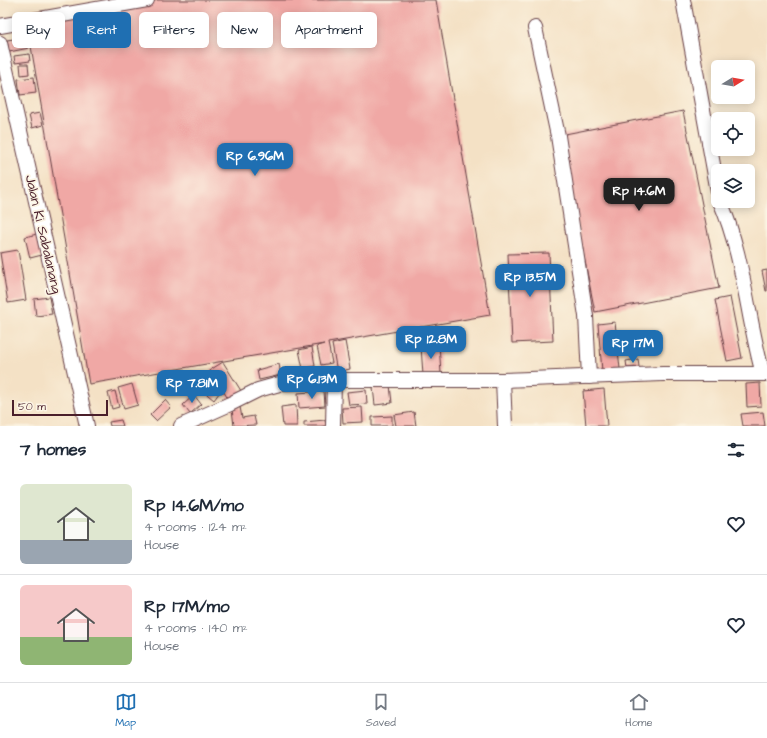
<!DOCTYPE html>
<html lang="en">
<head>
<meta charset="utf-8">
<style>
	body { margin:0; font-family:"Architects Daughter",sans-serif; background:#f2f2f3; color:#1f2937; height:100vh; display:flex; flex-direction:column; font-size:15px; white-space:nowrap }
	* { box-sizing:border-box; margin:0 }
	p { font-size:13px; color:#747a83 }
	.icon { flex:none; width:22px; height:22px; fill:none; stroke:currentColor; stroke-width:2; stroke-linecap:round; stroke-linejoin:round }
	.map { position:relative; height:426px; overflow:hidden }
	.sheet { display:flex; flex-direction:column; background:#fff; flex:1 }
	.sheet>* { flex:none }
	.guide { position:absolute; left:12px; top:12px; width:400px; height:36px; display:flex; gap:8px }
	.needle { width:26px; rotate:79deg }
	.fabs { position:absolute; left:711px; top:60px; display:grid; gap:8px }
	.fabs a { display:grid; place-items:center; width:44px; height:44px; border-radius:6px; background:#fff; box-shadow:0 2px 10px #0003; font-size:20px }
	.scale { position:absolute; left:12px; bottom:10px; width:96px; box-sizing:border-box; padding-left:4px; border:2px solid #4a1f2b; border-top:0; font-size:11px; line-height:14px; white-space:nowrap; color:#4a1f2b; -webkit-text-stroke:3px #fcf5e5; paint-order:stroke }
	.price { position:absolute; translate:-50% -34px; padding:0 9px; border-radius:8px; background:#1f6fb2; color:#fff; font-size:13px; line-height:26px; filter:drop-shadow(0 1px 2px #0008) }
	.price::after { content:''; position:absolute; left:50%; top:24px; width:12px; height:9px; margin-left:-6px; background:inherit; clip-path:polygon(0 0,100% 0,50% 100%) }
	.price.selected { background:#222; color:#fff }
	ul { padding:0; list-style:none }
	li { display:flex; align-items:center; gap:12px; height:100px; padding:0 20px }
	li+li { border-top:1px solid #e0e1e3 }
	li span { display:grid; place-items:center; flex:none; width:112px; height:80px; border-radius:6px; color:#555 }
	li>.icon { margin-inline-start:auto }
	span .icon { width:48px; height:48px; fill:#fffc; stroke-width:1 }
	li b { font-size:17px }
	h2 { display:flex; justify-content:space-between; align-items:center; height:48px; padding:0 20px; font-size:17px }
	.chip { padding:0 14px; border-radius:6px; background:#fff; box-shadow:0 2px 10px #0003; font-size:14px; line-height:36px }
	.chip.selected { background:#1f6fb2; color:#fff }
	.tabs { display:flex; justify-content:space-around; align-items:center; height:56px; border-top:1px solid #e0e1e3; background:#fff; font-size:11px; color:#747a83 }
	.tabs a { display:grid; justify-items:center; gap:2px }
	.tabs .selected { color:#1f6fb2 }
	.map>svg:first-child { display:block }
	.building { fill:#f0a8a5 }
	.lines { fill:none; stroke-linecap:round; stroke-linejoin:round }
	.minor-casing { stroke:#643c42; stroke-width:16 }
	.minor { stroke:#fff; stroke-width:14 }
	.labels { text-anchor:middle; stroke-width:3.5; stroke-linejoin:round; paint-order:stroke }
	.street-label { font-size:14px; fill:#4a1f2b; stroke:#fcf5e5 }
</style>
</head>
<body>
<div class="map">
<svg width="767" height="426" viewBox="0 0 767 426">
	<rect width="100%" height="100%" fill="#fcf5e5"/>
	<filter id="ink" filterUnits="userSpaceOnUse"><feTurbulence type="fractalNoise" baseFrequency=".025" numOctaves="2"/><feDisplacementMap in="SourceGraphic" scale="8" xChannelSelector="R" yChannelSelector="G"/><feConvolveMatrix kernelMatrix="1 2 1 2 8 2 1 2 1" color-interpolation-filters="sRGB"/></filter>
	<filter id="wash" filterUnits="userSpaceOnUse"><feTurbulence type="fractalNoise" baseFrequency=".012" numOctaves="4" result="noise"/><feDisplacementMap in="SourceGraphic" scale="16" xChannelSelector="R" yChannelSelector="G"/><feGaussianBlur stdDeviation="0.9" result="paint"/><feColorMatrix in="noise" values="0 0 0 0 0 0 0 0 0 0 0 0 0 0 0 0 0 1.4 0 .05"/><feComposite in="paint" operator="in"/></filter>
	<g filter="url(#wash)">
		<rect width="100%" height="100%" fill="#f4e1c5"/>
		<g id="blocks">
			<g class="building">
				<polygon points="158,0 436,0 490,315 328,343 332,363 321,365 317,346 324,344 89,384 27,23"/>
				<polygon points="27,37 29,48 9,52 7,40"/>
				<polygon points="29,54 30,61 15,63 14,56"/>
				<polygon points="20,64 28,64 29,74 21,75"/>
				<polygon points="34,77 36,93 20,95 18,79"/>
				<polygon points="683,111 719,288 595,312 560,135"/>
				<polygon points="40,113 43,125 32,128 29,115"/>
				<polygon points="37,234 42,255 30,258 25,237"/>
				<polygon points="18,250 26,300 8,303 0,253"/>
				<polygon points="549,253 553,341 512,343 508,254"/>
				<polygon points="767,270 767,291 766,291 762,271"/>
				<polygon points="49,297 52,314 36,316 34,299"/>
				<polygon points="730,297 742,358 727,361 715,300"/>
				<polygon points="615,322 620,369 602,371 598,324"/>
				<polygon points="345,341 350,369 337,372 332,344"/>
				<polygon points="439,344 441,373 423,375 421,346"/>
				<polygon points="312,347 315,366 303,369 299,350"/>
				<polygon points="638,359 639,367 627,368 626,361"/>
				<polygon points="223,362 243,394 230,402 222,389 214,400 197,386 205,376 221,389 210,370"/>
				<polygon points="279,364 281,375 259,380 257,370"/>
				<polygon points="760,383 761,406 747,407 746,384"/>
				<polygon points="132,384 138,405 124,409 118,388"/>
				<polygon points="390,385 392,403 375,405 373,387"/>
				<polygon points="604,389 607,426 586,426 583,391"/>
				<polygon points="366,390 367,404 349,405 347,392"/>
				<polygon points="115,391 119,407 112,409 108,393"/>
				<polygon points="324,391 325,406 299,408 298,393"/>
				<polygon points="194,395 201,404 190,414 183,405"/>
				<polygon points="165,400 171,407 156,421 150,415"/>
				<polygon points="296,405 297,426 283,426 281,407"/>
				<polygon points="240,407 242,418 254,416 256,425 234,426 232,409"/>
				<polygon points="362,407 363,422 343,423 342,408"/>
				<polygon points="414,412 416,426 396,426 394,415"/>
				<polygon points="763,412 765,426 743,426 741,414"/>
				<polygon points="392,416 392,426 372,426 372,417"/>
				<polygon points="121,420 123,426 110,426 109,422"/>
				<polygon points="325,420 326,426 304,426 304,422"/>
			</g>
		</g>
	</g>
	<g filter="url(#ink)">
		<use href="#blocks" fill-opacity="0" stroke="#643c42" stroke-width="1"/>
		<g class="lines">
			<g class="minor-casing">
				<g id="minor">
					<polyline points="683,0 718,192"/>
					<polyline points="0,26 147,0"/>
					<polyline points="535,28 558,136 586,316 589,377"/>
					<polyline points="0,43 87,426"/>
					<path d="M 720,201 C 744,256 747,317 763,374"/>
					<polyline points="503,380 505,426"/>
					<polyline points="181,426 230,404 258,390 283,383 334,380 503,380 663,374 767,374"/>
					<polyline points="333,426 334,380"/>
				</g>
			</g>
			<use href="#minor" class="minor"/>
		</g>
	</g>
	<g class="labels">
		<g class="street-label">
			<text transform="translate(44 234) rotate(77)" y="5">Jalan Ki Sabalanang</text>
		</g>
	</g>
</svg>
<div class="fabs">
<a><svg class="needle" viewBox="-14 -14 28 28"><path d="M0-13l5 13h-10z" fill="#e53935"/><path d="M0 13l5-13h-10z" fill="#747a83"/></svg></a>
<a><svg class="icon" aria-label="locate" viewBox="0 0 24 24"><circle cx="12" cy="12" r="6"/><path d="M12 2v4M12 18v4M2 12h4M18 12h4"/></svg></a>
<a><svg class="icon" aria-label="layers" viewBox="0 0 24 24"><path d="M12 4l9 5-9 5-9-5zM3 14l9 5 9-5"/></svg></a>
</div>
<div class="scale">50 m</div>
<b class="price" style="left:255px;top:177px">Rp 6.96M</b>
<b class="price selected" style="left:639px;top:212px">Rp 14.6M</b>
<b class="price" style="left:530px;top:298px">Rp 13.5M</b>
<b class="price" style="left:431px;top:360px">Rp 12.8M</b>
<b class="price" style="left:633px;top:364px">Rp 17M</b>
<b class="price" style="left:312px;top:400px">Rp 6.13M</b>
<b class="price" style="left:192px;top:404px">Rp 7.81M</b>
<div class="guide">
<a class="chip">Buy</a>
<a class="chip selected">Rent</a>
<a class="chip">Filters</a>
<a class="chip">New</a>
<a class="chip">Apartment</a>
</div>
</div>
<section class="sheet">
<h2>7 homes<svg class="icon" aria-label="filters" viewBox="0 0 24 24"><path d="M4 7h16M4 17h16"/><circle cx="9" cy="7" r="2"/><circle cx="15" cy="17" r="2"/></svg></h2>
<ul>
<li><span style="background:linear-gradient(#dfe7d0 70%,#9aa5b1 0)"><svg class="icon" aria-label="home" viewBox="0 0 24 24"><path d="M3 11l9-7 9 7M6 9v11h12V9"/></svg></span><div><b>Rp 14.6M/mo</b><p>4 rooms · 124 m²</p><p>House</p></div><svg class="icon" aria-label="heart" viewBox="0 0 24 24"><path d="M12 20l-8-8c-3-5 5-10 8-4 3-6 11-1 8 4z"/></svg></li>
<li><span style="background:linear-gradient(#f6c9c9 65%,#8fb573 0)"><svg class="icon" aria-label="home" viewBox="0 0 24 24"><path d="M3 11l9-7 9 7M6 9v11h12V9"/></svg></span><div><b>Rp 17M/mo</b><p>4 rooms · 140 m²</p><p>House</p></div><svg class="icon" aria-label="heart" viewBox="0 0 24 24"><path d="M12 20l-8-8c-3-5 5-10 8-4 3-6 11-1 8 4z"/></svg></li>
</ul>
</section>
<nav class="tabs">
<a class="selected"><svg class="icon" aria-label="map" viewBox="0 0 24 24"><path d="M3 6l6-2 6 2 6-2v14l-6 2-6-2-6 2zM9 4v14M15 6v14"/></svg>Map</a>
<a><svg class="icon" aria-label="saved" viewBox="0 0 24 24"><path d="M7 4h10v16l-5-4-5 4z"/></svg>Saved</a>
<a><svg class="icon" aria-label="home" viewBox="0 0 24 24"><path d="M3 11l9-7 9 7M6 9v11h12V9"/></svg>Home</a>
</nav>
</body>
</html>
